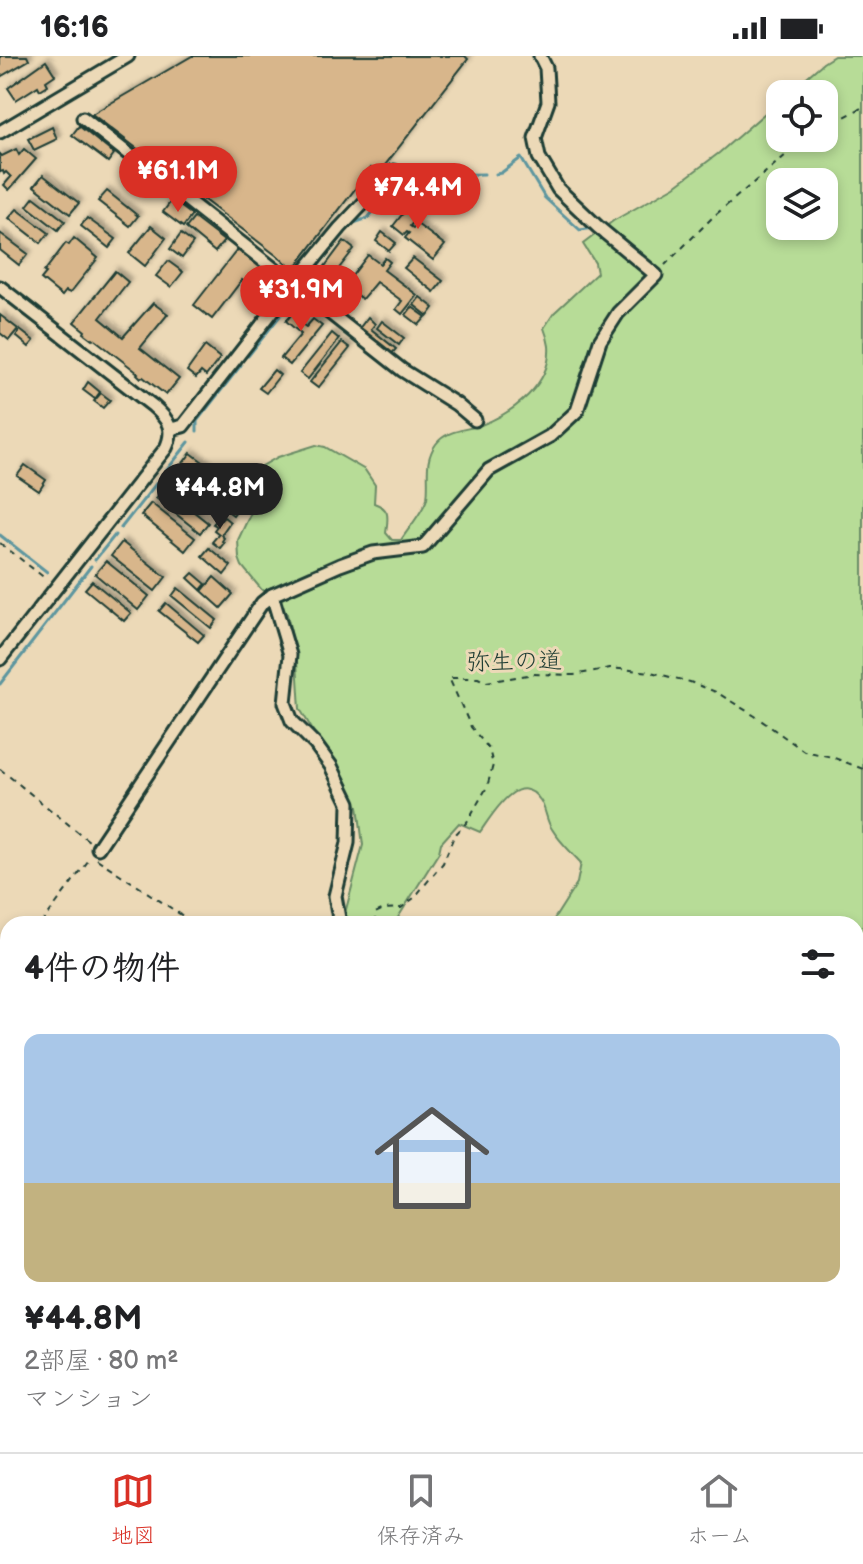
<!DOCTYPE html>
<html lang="ja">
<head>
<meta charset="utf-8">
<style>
	body { margin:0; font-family:"Balsamiq Sans","Klee One",sans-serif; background:#f6f6f6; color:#202124; height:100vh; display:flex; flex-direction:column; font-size:30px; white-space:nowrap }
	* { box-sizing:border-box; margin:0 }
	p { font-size:26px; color:#757577 }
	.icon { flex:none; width:44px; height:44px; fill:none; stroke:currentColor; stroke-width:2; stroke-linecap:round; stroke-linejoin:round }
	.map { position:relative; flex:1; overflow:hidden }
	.panel { position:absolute; left:0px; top:860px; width:864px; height:536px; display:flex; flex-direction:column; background:#fff; border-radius:24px 24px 0 0; box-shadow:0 4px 12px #0003 }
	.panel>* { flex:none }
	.fabs { position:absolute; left:766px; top:24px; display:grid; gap:16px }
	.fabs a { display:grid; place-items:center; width:72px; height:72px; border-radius:16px; background:#fff; box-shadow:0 4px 12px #0003; font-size:40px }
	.price { position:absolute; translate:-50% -68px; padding:0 18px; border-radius:28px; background:#d93025; color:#fff; font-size:26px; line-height:52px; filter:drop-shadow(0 2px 4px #0008) }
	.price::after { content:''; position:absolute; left:50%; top:48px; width:24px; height:18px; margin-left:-12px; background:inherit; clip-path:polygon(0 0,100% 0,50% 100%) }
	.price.current { background:#222; color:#fff }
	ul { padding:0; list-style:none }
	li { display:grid; align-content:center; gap:16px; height:424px; padding:0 24px }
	li span { display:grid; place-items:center; height:248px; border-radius:16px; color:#555 }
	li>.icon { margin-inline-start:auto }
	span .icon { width:144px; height:144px; fill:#fffc; stroke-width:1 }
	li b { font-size:34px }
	h2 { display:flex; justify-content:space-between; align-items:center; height:96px; padding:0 24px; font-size:34px }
	.status { display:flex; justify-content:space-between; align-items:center; height:56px; padding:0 40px; background:#fff; direction:ltr }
	.status svg { height:22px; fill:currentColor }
	.tabs { display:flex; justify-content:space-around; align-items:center; height:112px; border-top:2px solid #e0e0e0; background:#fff; font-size:22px; color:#757577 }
	.tabs a { display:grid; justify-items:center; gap:4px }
	.tabs .current { color:#d93025 }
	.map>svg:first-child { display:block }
	.green { fill:#b7dc97; stroke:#6b8c66; stroke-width:2; fill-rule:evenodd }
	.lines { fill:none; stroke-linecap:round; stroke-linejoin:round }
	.stream { stroke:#5d969f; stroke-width:3 }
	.building { fill:#d8b68b; stroke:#1f3d34; stroke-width:2; filter:url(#shadow) }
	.minor-casing { stroke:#1f3d34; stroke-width:17 }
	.major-casing { stroke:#1f3d34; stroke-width:20 }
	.path { stroke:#1f3d34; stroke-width:2; stroke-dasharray:6 6; stroke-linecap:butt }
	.minor { stroke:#ecd9b7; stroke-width:11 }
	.major { stroke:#ffdd96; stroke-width:14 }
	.labels { text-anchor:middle; stroke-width:6; stroke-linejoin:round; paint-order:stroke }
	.street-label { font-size:24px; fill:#1f3d34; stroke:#ecd9b7 }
</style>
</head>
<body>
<div class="status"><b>16:16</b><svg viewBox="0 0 49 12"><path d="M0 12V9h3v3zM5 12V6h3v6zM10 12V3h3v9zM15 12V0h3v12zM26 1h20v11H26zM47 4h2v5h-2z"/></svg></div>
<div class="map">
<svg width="863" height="1396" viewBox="0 0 863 1396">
	<defs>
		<filter id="shadow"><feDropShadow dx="3.5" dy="-3.5" stdDeviation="2" flood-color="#0004"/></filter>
	</defs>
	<rect width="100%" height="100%" fill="#ecd9b7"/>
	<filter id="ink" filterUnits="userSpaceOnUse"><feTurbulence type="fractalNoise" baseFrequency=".0125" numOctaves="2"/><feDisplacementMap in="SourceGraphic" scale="16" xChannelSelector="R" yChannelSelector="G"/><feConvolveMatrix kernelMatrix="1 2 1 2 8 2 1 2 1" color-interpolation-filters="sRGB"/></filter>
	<g filter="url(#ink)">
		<g class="green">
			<path d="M 834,0 L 863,0 L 863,1017 L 856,1020 L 856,868 L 551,868 L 577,827 L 581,807 C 571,796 559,785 552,773 C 546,765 546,752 540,744 C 518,712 491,761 480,776 L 459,767 L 441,787 L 439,796 L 394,868 L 346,868 L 343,865 L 363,789 L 358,750 L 300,653 L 297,606 L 287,558 L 261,533 L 242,510 L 239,502 L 238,484 L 255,448 L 256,419 L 262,410 L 278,401 L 316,389 L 325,391 L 365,414 L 375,429 L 374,447 C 391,453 388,461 386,477 L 392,484 L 401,484 C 408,473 425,453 427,442 C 430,423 423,406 436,388 C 446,374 466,374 481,369 C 513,357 552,328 549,290 C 548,284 546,277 544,272 L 554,257 L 597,217 L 595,207 L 583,188 L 613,165 L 675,130 L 719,97 L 780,44 L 780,82 L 824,82 L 824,38 L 787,38 L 823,7 ZM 780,126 L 824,126 L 824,170 L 780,170 Z"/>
			<polygon points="863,1162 863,1396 602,1396 601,1388 856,1388 856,1165"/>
			<polygon points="8,1238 8,1388 321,1388 319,1396 0,1396 0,1240"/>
		</g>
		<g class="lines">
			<g class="stream">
				<polyline points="496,118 501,117 521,102 545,142 580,174 594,172"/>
				<polyline points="401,120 484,118"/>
				<polyline points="346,175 351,168 368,162 392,133"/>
				<polyline points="304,228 340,182"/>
				<polyline points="248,300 295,241"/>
				<polyline points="197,375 197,365 241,309"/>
				<polyline points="121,472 189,386"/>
				<polyline points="0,479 47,516"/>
				<polyline points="95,504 115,479"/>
				<polyline points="0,628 91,510"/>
			</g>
		</g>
		<g class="building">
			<polygon points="0,0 27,0 29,4 0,21"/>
			<polygon points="192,0 465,0 468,3 378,118 371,112 294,213 92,58"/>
			<polygon points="46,5 55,19 46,25 48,29 40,34 38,30 16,44 8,32"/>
			<polygon points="79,70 114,98 108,106 72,79"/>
			<polygon points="52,71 57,83 34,94 28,83"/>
			<polygon points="16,93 19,99 24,93 36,103 9,134 4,129 11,121 6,116 4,118 3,115 0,116 0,98 2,100"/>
			<polygon points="43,119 79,147 70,158 34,130"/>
			<polygon points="107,135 138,160 130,170 98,145"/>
			<polygon points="34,141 65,165 58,174 27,150"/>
			<polygon points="416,141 427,149 410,170 413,172 417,168 445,189 433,204 405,182 409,177 407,176 404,179 393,170"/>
			<polygon points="172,144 192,159 183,171 163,156"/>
			<polygon points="17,153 49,177 41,187 9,162"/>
			<polygon points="87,162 116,183 109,192 81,170"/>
			<polygon points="194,162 224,185 215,196 186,172"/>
			<polygon points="151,170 166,182 145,210 129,197"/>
			<polygon points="382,176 396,187 389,195 376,185"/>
			<polygon points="0,177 28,198 19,209 0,194"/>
			<polygon points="181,178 193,187 182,202 170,193"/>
			<polygon points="74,182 98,202 70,237 66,235 62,240 41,223 46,217 44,216 66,187 69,189"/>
			<polygon points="344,185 354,193 333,220 323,213"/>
			<polygon points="237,194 273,220 271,222 278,227 266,243 242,224 212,263 194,249"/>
			<polygon points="368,199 380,208 385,202 390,206 384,214 417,239 402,258 396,253 402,245 376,226 362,243 351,235 344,249 336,246 345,229"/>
			<polygon points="413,202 443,225 434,236 404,212"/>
			<polygon points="168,205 183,216 171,231 156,220"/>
			<polygon points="115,215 128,226 100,262 123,281 153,247 168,258 140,292 179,323 166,339 143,321 141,322 137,318 138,317 93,282 92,283 84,277 85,275 74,266"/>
			<polygon points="420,241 434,252 428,260 414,249"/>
			<polygon points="301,247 311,255 301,267 306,271 313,263 322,270 290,309 281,302 301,278 286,265"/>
			<polygon points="412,251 426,261 419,269 406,259"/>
			<polygon points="0,259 18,273 9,284 0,277"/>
			<polygon points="368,261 375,268 371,273 396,293 390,300 358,274"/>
			<polygon points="382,265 404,282 399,289 377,272"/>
			<polygon points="20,274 34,285 29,291 16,280"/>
			<polygon points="332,277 339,283 308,323 300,317"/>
			<polygon points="342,286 350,292 318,332 310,326"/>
			<polygon points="205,290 220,302 206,320 201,316 196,322 187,315"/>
			<polygon points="274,314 280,319 266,337 259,332"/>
			<polygon points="88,326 100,336 95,343 83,334"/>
			<polygon points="101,337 110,344 103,352 94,345"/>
			<polygon points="191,397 219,418 211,428 183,407"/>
			<polygon points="25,409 46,424 39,435 17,420"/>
			<polygon points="177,415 204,436 196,447 169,425"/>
			<polygon points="164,432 208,467 200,477 156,442"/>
			<polygon points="236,438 244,444 233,459 225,453"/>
			<polygon points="151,447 195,482 185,495 141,459"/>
			<polygon points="224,461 230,466 221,479 224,482 222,485 224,487 220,492 212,486 219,478 214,474 217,470 213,468 218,462 221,464"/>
			<polygon points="122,486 166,521 155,535 111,500"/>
			<polygon points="209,492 231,510 224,519 202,500"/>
			<polygon points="106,505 149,540 138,554 95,518"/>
			<polygon points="193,517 206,528 201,534 188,522"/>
			<polygon points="214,521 233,538 221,552 202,535"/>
			<polygon points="92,525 131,557 124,565 85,533"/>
			<polygon points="178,532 217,564 211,572 172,540"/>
			<polygon points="166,547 204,579 198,586 159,555"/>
			<polygon points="337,1388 367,1388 364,1396 346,1396 336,1393"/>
		</g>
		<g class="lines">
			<g class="minor-casing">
				<g id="minor">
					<polyline points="83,62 402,314 456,348 475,364"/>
					<polyline points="0,76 128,0"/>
					<path d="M 0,231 L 153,350 C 168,363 175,373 166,392 L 0,603"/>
					<polyline points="171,373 183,370 293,229 340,172 394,115"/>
					<polyline points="272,539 290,599 285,647 292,665 315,688 331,710 349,747 348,787 335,840 340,868"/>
					<polyline points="98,792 262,547 272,539 340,509 373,497 423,491 489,414 550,380 577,355 600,285 618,257 656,219 598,171 558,133 539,101 535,82 548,46 546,12 540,0"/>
					<polyline points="856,1113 863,1110"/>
					<polyline points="579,1388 582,1396"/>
					<polyline points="401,1396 409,1388"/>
				</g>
			</g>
			<g class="major-casing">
				<g id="major">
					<polyline points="0,942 8,948"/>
					<polyline points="490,1388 498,1396"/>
				</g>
			</g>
			<g class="path">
				<polyline points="824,72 863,51"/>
				<polyline points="665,209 714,160 806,82"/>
				<polyline points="0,487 46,523"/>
				<polyline points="0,713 89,785"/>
				<polyline points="97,803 195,868"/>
				<polyline points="41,868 91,801"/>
				<polyline points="375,868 375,857 384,853 401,852 414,842 443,807 454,780 467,766 487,731 493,709 489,693 471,671 449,622 478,622 486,626 533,618 574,619 610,612 651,616 690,626 716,636 755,660 804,695 832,701 863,713"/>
				<polyline points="0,915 8,907"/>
				<polyline points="856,956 863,960"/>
				<polyline points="0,1240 8,1234"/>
			</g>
			<use href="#minor" class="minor"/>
			<use href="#major" class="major"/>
		</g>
	</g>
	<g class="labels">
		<g class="street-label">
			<text transform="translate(514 605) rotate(-1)" y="8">弥生の道</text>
		</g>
	</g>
</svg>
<div class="fabs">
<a><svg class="icon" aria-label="locate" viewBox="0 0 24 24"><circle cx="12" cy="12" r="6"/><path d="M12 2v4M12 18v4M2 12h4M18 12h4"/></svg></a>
<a><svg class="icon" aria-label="layers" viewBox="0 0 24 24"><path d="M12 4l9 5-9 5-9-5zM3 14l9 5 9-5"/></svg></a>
</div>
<b class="price" style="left:178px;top:158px">¥61.1M</b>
<b class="price" style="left:418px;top:175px">¥74.4M</b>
<b class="price" style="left:301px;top:277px">¥31.9M</b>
<b class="price current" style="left:220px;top:475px">¥44.8M</b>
<section class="panel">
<h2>4件の物件<svg class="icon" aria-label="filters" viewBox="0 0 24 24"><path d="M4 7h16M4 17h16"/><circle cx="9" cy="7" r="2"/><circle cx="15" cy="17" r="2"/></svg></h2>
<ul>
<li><span style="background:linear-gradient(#a9c7e8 60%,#c2b280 0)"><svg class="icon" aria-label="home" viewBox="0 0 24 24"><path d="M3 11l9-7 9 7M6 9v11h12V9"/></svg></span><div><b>¥44.8M</b><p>2部屋 · 80 m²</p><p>マンション</p></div></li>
</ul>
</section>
</div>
<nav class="tabs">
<a class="current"><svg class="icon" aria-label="map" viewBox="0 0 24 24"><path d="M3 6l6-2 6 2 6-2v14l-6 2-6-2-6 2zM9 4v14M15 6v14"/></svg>地図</a>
<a><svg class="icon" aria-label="saved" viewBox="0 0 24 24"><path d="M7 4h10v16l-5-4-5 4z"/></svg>保存済み</a>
<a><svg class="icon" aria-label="home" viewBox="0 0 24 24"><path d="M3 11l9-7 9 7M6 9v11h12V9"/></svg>ホーム</a>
</nav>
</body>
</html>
